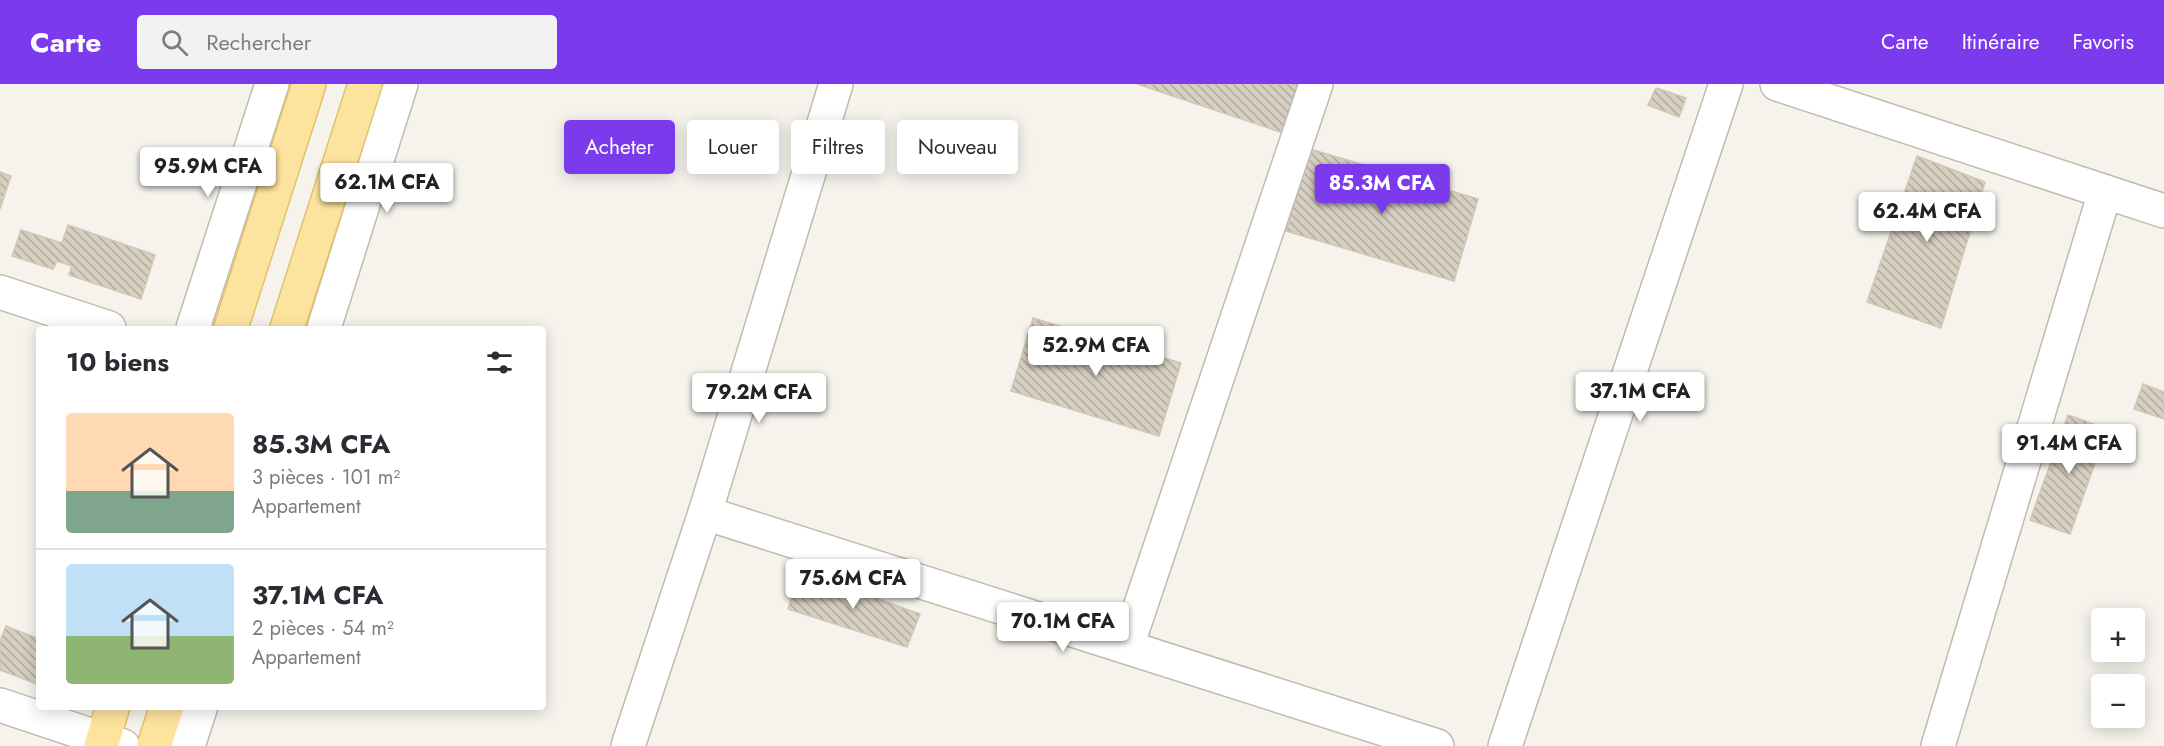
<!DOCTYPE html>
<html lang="fr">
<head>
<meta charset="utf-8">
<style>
	body { margin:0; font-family:Jost,sans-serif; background:#f2f2f3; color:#2b2b33; height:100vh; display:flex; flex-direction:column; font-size:22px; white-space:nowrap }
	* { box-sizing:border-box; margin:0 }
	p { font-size:20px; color:#7c7c81 }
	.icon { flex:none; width:33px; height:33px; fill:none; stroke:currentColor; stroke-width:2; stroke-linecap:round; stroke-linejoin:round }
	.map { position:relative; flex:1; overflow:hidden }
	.details { position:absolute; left:36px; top:242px; width:510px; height:384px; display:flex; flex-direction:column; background:#fff; border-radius:6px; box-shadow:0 3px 15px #0003 }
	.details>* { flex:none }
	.hud { position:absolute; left:564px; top:36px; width:570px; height:54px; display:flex; gap:12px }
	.buttons { position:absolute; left:2091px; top:524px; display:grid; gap:12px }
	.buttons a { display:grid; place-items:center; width:54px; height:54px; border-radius:6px; background:#fff; box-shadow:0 3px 15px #0003; font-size:30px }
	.price { position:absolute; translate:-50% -51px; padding:0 14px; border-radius:6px; background:#fff; color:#222; font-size:20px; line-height:39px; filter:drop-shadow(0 2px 3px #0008) }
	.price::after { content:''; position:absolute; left:50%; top:36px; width:18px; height:14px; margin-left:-9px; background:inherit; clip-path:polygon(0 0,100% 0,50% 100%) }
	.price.on { background:#7c3aed; color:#fff }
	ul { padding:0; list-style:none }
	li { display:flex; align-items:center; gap:18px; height:150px; padding:0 30px }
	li+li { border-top:2px solid #e1e1e2 }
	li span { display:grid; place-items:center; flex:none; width:168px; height:120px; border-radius:6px; color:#555 }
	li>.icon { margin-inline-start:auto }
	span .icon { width:72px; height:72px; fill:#fffc; stroke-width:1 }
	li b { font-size:26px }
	h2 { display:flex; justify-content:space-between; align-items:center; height:72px; padding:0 30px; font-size:26px }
	.pill { padding:0 21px; border-radius:6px; background:#fff; box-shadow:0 3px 15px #0003; font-size:21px; line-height:54px }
	.pill.on { background:#7c3aed; color:#fff }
	header { display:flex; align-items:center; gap:36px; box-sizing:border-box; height:84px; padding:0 30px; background:#7c3aed; color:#fff }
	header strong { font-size:28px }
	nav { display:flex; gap:33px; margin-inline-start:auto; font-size:21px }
	.search { width:420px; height:54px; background:#f2f2f3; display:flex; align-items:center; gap:15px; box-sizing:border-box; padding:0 21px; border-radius:6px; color:#7c7c81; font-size:22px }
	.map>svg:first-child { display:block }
	.building { fill:url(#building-back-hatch); stroke:#d2c7b5; stroke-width:1.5 }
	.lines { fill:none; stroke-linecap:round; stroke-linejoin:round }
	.minor-casing { stroke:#c1bbae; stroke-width:36 }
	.major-casing { stroke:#e2c26d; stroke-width:36 }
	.minor { stroke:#fff; stroke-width:33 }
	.major { stroke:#fce39e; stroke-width:33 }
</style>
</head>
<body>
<header>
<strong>Carte</strong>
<div class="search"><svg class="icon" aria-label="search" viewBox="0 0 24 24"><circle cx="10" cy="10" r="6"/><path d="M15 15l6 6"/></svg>Rechercher</div>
<nav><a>Carte</a><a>Itinéraire</a><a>Favoris</a></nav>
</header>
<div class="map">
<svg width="2164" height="662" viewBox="0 0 2164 662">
	<defs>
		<pattern id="building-back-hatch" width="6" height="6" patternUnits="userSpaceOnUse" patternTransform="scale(1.5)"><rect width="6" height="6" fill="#d7cfc1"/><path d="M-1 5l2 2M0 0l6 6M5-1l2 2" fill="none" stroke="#b0aa9e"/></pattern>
	</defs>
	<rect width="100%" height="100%" fill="#f5f3ec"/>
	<g class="building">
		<polygon points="1137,0 1303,0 1286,50"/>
		<polygon points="1656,4 1686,14 1679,33 1648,21"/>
		<polygon points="1310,65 1478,115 1454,197 1286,147"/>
		<polygon points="1917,72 1985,98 1941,244 1867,218"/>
		<polygon points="0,88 11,92 0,125"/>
		<polygon points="68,141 155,171 141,215 69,191 72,182 57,177 53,185 12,172 21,146 62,159"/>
		<polygon points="1033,234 1181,279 1159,352 1011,307"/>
		<polygon points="2143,300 2164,308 2164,335 2134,325"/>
		<polygon points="2068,331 2107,345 2070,450 2030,436"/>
		<polygon points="800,487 920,530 907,563 788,525"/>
		<polygon points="6,542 39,555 39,601 0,586 0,557"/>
	</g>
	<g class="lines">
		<g class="minor-casing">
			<g id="minor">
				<polyline points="1777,0 2164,127"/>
				<polyline points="0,208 109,244"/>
				<polyline points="193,244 272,0"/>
				<polyline points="324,244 401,0"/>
				<polyline points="705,429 1437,662"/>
				<polyline points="1127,562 1316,0"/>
				<polyline points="0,621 123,662"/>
				<polyline points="188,662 201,622"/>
				<polyline points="628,662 705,429 836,0"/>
				<polyline points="1505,662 1726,0"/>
				<polyline points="1938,662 2105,108"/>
			</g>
		</g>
		<g class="major-casing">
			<g id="major">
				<polyline points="231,244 309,0"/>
				<polyline points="287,244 365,0"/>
				<polyline points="101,662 113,622"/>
				<polyline points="154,662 167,622"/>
			</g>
		</g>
		<use href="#minor" class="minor"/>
		<use href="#major" class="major"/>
	</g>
</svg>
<div class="buttons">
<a>+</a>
<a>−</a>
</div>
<b class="price" style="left:208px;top:114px">95.9M CFA</b>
<b class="price" style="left:387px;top:130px">62.1M CFA</b>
<b class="price on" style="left:1382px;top:131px">85.3M CFA</b>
<b class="price" style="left:1927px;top:159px">62.4M CFA</b>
<b class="price" style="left:1096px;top:293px">52.9M CFA</b>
<b class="price" style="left:1640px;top:339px">37.1M CFA</b>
<b class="price" style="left:759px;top:340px">79.2M CFA</b>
<b class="price" style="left:2069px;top:391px">91.4M CFA</b>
<b class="price" style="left:853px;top:526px">75.6M CFA</b>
<b class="price" style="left:1063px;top:569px">70.1M CFA</b>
<div class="hud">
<a class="pill on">Acheter</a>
<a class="pill">Louer</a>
<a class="pill">Filtres</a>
<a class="pill">Nouveau</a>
</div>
<section class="details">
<h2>10 biens<svg class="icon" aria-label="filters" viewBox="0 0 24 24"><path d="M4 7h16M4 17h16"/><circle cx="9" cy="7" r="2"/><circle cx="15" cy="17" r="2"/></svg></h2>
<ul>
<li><span style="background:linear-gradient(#ffd9b3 65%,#7fa58c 0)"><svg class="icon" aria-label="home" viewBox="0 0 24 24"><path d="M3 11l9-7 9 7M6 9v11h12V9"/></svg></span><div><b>85.3M CFA</b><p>3 pièces · 101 m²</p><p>Appartement</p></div></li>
<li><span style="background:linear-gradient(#bfe0f5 60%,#8fb573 0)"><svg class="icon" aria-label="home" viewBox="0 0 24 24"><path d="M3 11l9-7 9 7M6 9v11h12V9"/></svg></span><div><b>37.1M CFA</b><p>2 pièces · 54 m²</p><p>Appartement</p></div></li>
</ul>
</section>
</div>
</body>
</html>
